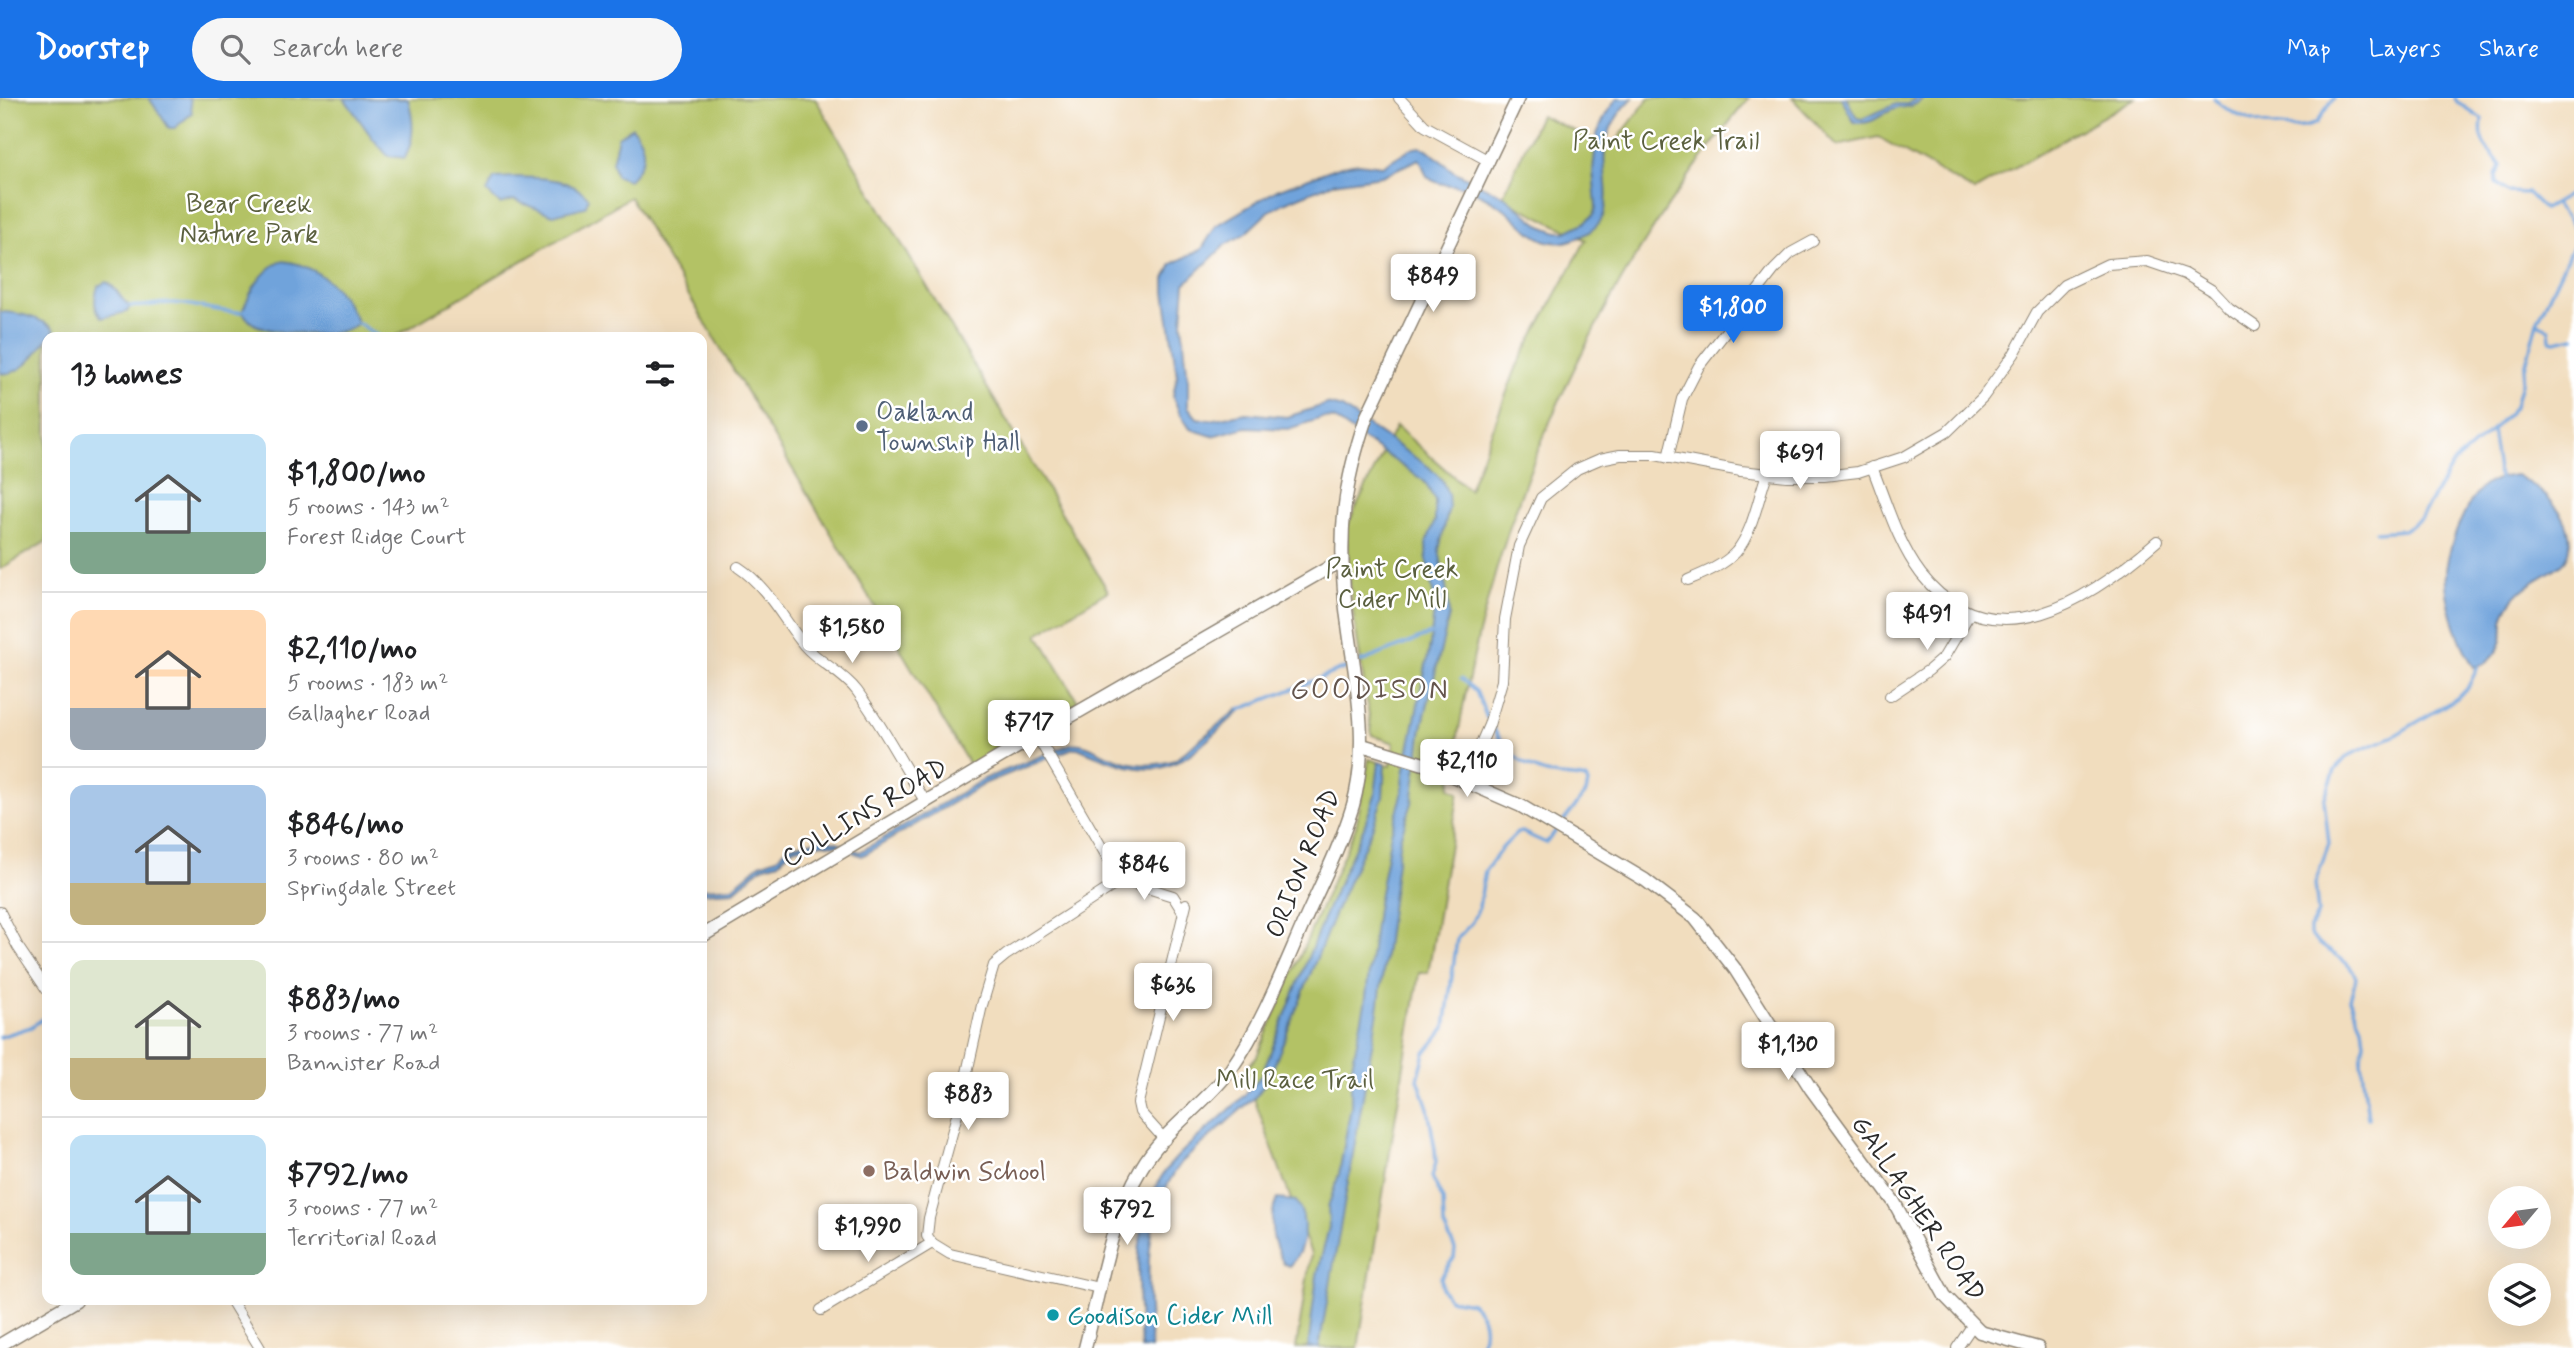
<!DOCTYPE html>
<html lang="en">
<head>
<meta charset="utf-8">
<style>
	body { margin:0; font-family:Mynerve,sans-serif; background:#f6f6f6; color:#202124; height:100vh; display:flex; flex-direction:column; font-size:26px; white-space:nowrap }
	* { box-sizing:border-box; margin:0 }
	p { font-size:23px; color:#757577 }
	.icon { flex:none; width:38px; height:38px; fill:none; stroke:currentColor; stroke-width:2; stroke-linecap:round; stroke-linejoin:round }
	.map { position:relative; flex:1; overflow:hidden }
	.panel { position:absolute; left:42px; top:234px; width:665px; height:973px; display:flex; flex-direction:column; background:#fff; border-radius:14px; box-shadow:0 7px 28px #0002 }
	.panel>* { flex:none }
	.needle { width:46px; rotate:241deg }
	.tools { position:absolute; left:2488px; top:1088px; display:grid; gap:14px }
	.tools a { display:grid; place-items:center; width:63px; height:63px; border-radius:50%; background:#fff; box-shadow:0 7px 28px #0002; font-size:35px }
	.price { position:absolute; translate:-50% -60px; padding:0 16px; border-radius:7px; background:#fff; color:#222; font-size:23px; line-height:46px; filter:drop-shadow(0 2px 4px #0008) }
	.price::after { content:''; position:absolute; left:50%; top:42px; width:21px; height:16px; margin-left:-10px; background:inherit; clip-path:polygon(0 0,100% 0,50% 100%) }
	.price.on { background:#1a73e8; color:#fff }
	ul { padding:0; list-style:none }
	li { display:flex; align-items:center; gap:21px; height:175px; padding:0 28px }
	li+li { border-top:2px solid #e0e0e0 }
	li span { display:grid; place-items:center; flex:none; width:196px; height:140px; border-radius:14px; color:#555 }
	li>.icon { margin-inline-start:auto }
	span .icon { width:84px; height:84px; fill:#fffc; stroke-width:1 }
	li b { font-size:30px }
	h2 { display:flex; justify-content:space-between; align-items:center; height:84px; padding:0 28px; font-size:30px }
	header { display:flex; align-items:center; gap:42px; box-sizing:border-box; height:98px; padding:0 35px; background:#1a73e8; color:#fff }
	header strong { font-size:33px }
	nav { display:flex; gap:38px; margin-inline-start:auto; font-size:24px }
	.search { width:490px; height:63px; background:#f6f6f6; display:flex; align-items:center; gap:18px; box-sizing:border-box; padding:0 24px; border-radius:38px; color:#757577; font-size:26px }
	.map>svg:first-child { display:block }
	.green { fill:#b3c265; stroke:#6f7648; stroke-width:2 }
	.water { fill:#6fa3db; stroke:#4d6783; stroke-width:2 }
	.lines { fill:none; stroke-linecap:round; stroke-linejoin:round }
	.stream { stroke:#6fa3db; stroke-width:3.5 }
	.minor-casing { stroke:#8e8474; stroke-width:12 }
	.tertiary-casing { stroke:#8e8474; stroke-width:15 }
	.minor { stroke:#fff; stroke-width:10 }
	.tertiary { stroke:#fff; stroke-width:12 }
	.service-dot { fill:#5c6f8a; stroke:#fff; stroke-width:2.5 }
	.education-dot { fill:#8d6e63; stroke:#fff; stroke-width:2.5 }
	.culture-dot { fill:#0f9aa8; stroke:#fff; stroke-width:2.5 }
	.labels { text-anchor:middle; stroke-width:5; stroke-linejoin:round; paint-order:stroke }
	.park-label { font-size:26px; fill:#5b603f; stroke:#fff }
	.service-label { font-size:26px; fill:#4e5e75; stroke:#fff; text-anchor:start }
	.street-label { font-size:26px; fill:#2b2b2b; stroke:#fff }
	.education-label { font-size:26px; fill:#785e54; stroke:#fff; text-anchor:start }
	.culture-label { font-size:26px; fill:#0d838f; stroke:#fff; text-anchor:start }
	.neighbourhood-label { font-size:28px; letter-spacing:2px; fill:#64554d; stroke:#fff }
</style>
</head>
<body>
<header>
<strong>Doorstep</strong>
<div class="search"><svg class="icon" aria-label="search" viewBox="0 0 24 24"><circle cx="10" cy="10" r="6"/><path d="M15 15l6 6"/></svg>Search here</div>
<nav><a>Map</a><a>Layers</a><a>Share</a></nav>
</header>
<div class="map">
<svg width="2574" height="1250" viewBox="0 0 2574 1250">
	<rect width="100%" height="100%" fill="#fff"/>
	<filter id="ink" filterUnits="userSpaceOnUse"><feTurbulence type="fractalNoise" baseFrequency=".0143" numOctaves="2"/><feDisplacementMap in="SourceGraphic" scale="14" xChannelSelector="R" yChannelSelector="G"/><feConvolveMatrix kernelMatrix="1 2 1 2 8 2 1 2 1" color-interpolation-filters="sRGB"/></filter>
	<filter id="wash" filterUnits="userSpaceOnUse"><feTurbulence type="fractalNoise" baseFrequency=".00686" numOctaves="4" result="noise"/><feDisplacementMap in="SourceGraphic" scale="28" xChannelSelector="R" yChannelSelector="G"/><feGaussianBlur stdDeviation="1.57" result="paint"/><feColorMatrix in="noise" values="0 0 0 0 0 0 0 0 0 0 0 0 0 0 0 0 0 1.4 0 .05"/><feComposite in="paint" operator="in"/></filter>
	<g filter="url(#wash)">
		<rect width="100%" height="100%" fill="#f1ddbe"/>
		<g class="green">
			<polygon points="0,0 815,0 1108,493 1038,536 1078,604 970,668 630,99 392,240 47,240 47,443 0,471"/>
			<path d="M 1649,0 L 1749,0 C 1583,200 1484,433 1450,690 L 1459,694 L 1428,875 L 1419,875 L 1358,1250 L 1296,1250 L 1311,1156 L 1244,973 L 1257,958 L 1356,728 L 1369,661 L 1391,668 L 1394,645 L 1372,637 L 1351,501 L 1346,430 L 1396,328 L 1469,392 L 1517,268 L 1586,142 L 1502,100 L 1540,17 L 1611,50 Z"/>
			<polygon points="1792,0 2135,0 1974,93 1878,39 1837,48"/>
		</g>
		<g class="water">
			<polygon points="149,0 190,0 192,15 175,30 169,30"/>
			<path d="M 344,0 L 408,1 C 414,22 415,40 405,60 L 388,58 L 373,41 Z"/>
			<path d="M 1617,0 L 1633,0 C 1621,11 1612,25 1607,40 C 1596,78 1626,118 1580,139 C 1568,144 1557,147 1544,142 C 1527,135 1516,119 1502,109 C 1491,102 1476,94 1464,89 C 1453,86 1437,88 1428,79 C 1423,74 1424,66 1419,61 L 1382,78 L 1333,85 L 1286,104 L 1268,114 L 1246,135 L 1224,148 L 1185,186 L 1182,225 L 1188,282 L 1188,309 L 1197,320 L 1209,322 L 1246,315 L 1287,319 L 1327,306 L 1342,310 L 1429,369 L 1442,382 L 1448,396 L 1449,410 L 1439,452 L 1448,500 L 1449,518 L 1422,630 L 1412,705 L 1400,740 L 1378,913 L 1319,1250 L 1308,1250 L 1317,1177 L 1329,1129 L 1328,1109 L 1339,1076 L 1351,1008 L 1351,972 L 1365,906 L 1377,811 L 1391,735 L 1402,697 L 1404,676 L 1430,547 L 1435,504 L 1427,465 L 1426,446 L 1435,422 L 1435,402 L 1424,383 L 1334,321 L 1322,320 L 1288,331 L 1246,329 L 1212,338 L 1190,331 L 1179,314 L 1173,298 L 1177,278 L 1165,194 L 1165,181 L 1172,166 L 1202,151 L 1216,128 L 1277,92 L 1341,68 L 1359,65 L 1382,68 L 1410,51 L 1419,49 L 1427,51 L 1453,73 L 1504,98 L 1541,128 L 1557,134 L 1566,134 L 1584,125 L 1594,117 L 1596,109 L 1593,72 L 1597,36 L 1606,16 Z"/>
			<path d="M 1841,0 L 1846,0 L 1857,20 L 1862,21 L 1896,6 L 1907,6 L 1917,0 L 1924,0 C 1909,13 1907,6 1892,12 C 1878,18 1871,28 1854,24 Z"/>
			<path d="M 632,29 C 648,48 647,64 629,82 L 616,78 L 612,64 L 618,39 Z"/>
			<path d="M 518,79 C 545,80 570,80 589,100 L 585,109 L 553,117 L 514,102 L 500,106 L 487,94 L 494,80 Z"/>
			<path d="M 280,163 C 318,165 342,192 358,225 C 341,242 274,237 254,226 C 249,224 246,218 242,214 C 251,192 259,176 280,163 Z"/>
			<path d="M 106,184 C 118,189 119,201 130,208 L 127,214 L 102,220 C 93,209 94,202 98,188 Z"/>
			<path d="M 0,214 C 17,214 43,220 55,232 C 41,247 24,280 0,275 Z"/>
			<path d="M 2516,377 C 2542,392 2570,413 2570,446 C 2570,453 2568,461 2562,466 C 2543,480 2520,487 2508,509 C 2496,529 2511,539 2492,559 C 2487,565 2482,568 2474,569 C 2460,546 2448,513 2446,486 C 2443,460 2464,403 2485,387 C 2495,380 2504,378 2516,377 Z"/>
			<path d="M 1238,611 L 1239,614 C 1173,673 1165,688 1078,650 L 1073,650 L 986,685 L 862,758 L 836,747 L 823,745 L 791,751 L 779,764 L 762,769 L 734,793 L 702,795 L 702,791 L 733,789 L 760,766 L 777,760 L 789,748 L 823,741 L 837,744 L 860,754 L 984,681 L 1071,646 C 1086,643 1100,656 1114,660 C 1134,668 1154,669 1175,662 Z"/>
			<path d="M 1379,664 L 1385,666 L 1383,699 L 1372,731 L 1336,812 L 1269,980 L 1257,997 L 1182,1064 C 1140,1118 1148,1186 1151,1250 L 1141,1250 C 1138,1186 1128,1109 1177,1059 C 1205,1030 1239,1009 1262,976 L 1328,809 L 1364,729 L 1375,697 Z"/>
			<path d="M 1277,1101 L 1296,1103 C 1309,1122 1306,1152 1289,1168 L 1284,1166 C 1272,1145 1267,1124 1277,1101 Z"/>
		</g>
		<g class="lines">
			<g class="stream">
				<path d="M 2214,0 C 2232,22 2290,38 2316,25 L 2334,0"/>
				<path d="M 2455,0 L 2457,4 C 2464,7 2472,16 2482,21 C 2479,53 2487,46 2501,68 L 2496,77 L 2496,85 L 2507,94 L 2528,95 L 2544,111 L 2574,94"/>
				<polyline points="2554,106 2574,130"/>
				<path d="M 130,208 C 145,210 158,204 174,205 C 197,206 219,215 242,214"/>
				<polyline points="2537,224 2549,232 2550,242 2555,243 2574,239"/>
				<polyline points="358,225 381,240"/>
				<polyline points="2492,332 2499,380"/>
				<polyline points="2376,434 2404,432 2420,421 2454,364 2492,332 2515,308 2537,224 2574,145"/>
				<polyline points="1358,565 1431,536"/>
				<polyline points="1461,581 1476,593 1487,620"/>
				<polyline points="1239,612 1351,568"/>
				<polyline points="0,939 31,929 47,918"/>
				<path d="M 2368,1020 L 2361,963 L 2364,944 L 2362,928 L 2350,901 L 2356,880 C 2349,858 2322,854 2310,836 L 2310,830 L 2318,815 L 2315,785 L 2329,746 L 2324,702 L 2335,672 L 2347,658 L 2394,638 L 2457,600 L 2468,589 L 2478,569"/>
				<path d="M 1478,1250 C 1489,1235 1485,1217 1472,1205 L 1449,1201 L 1442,1191 L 1441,1179 L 1454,1160 L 1455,1151 L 1444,1128 L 1443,1102 L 1432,1079 L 1436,1064 L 1435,1052 L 1428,1010 L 1418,981 L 1425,955 L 1445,930 L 1457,841 L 1472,824 L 1479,809 L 1485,773 L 1503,749 L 1517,735 L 1522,734 L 1546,745 L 1586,695 L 1588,685 L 1586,681 C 1575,678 1564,679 1553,677 C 1520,669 1508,655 1491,627"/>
			</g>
		</g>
	</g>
	<g filter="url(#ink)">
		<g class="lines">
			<g class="minor-casing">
				<g id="minor">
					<polyline points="1399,0 1425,28 1489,63"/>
					<polyline points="1668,360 1682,301 1699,268 1774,172 1791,155 1813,143"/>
					<path d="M 1872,369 C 1886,404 1898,446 1921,476 C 1993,567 2091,501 2157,443"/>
					<path d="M 738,469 C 767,488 783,521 804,547 C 819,565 843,574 857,593 C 882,627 903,667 925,703"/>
					<path d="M 1688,482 C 1705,475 1724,467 1736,454 C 1753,434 1758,400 1767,376"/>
					<polyline points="1890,598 1929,572 1944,559 1970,515"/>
					<polyline points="1037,638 1113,769 1116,780"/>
					<polyline points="1465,682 1489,627 1502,583 1505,521 1519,448 1541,400 1577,371 1600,361 1620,357 1655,357 1741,373 1787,378 1824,378 1858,374 1904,359 1947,334 1983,299 2014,256 2037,214 2064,187 2108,166 2147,163 2185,176 2213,193 2229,210 2255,228"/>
					<polyline points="1116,780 1173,798 1183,814"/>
					<polyline points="0,814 18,849 47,892"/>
					<polyline points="1165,1042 1140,1014 1138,1005 1186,806"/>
					<polyline points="932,1145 927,1138 929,1120 961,1002 982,907 994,867 1006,857 1114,787 1116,780"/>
					<polyline points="932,1145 950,1156 1099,1190"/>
					<polyline points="231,1202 260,1250"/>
					<polyline points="821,1212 932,1145"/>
					<polyline points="1957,1250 1972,1228"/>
				</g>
			</g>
			<g class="tertiary-casing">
				<g id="tertiary">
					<polyline points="1362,647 1427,667 1521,708 1645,782 1695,820 1735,871 1811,991 1894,1104 1945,1198 1980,1234 2038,1250"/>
					<polyline points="702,838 1000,659 1342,462"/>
					<polyline points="0,1247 76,1202"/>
					<path d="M 1085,1250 C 1101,1189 1109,1124 1142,1069 C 1163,1032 1206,1006 1231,971 C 1262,926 1282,874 1304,824 C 1321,786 1341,747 1353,707 C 1372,637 1352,572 1345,502 C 1338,434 1344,385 1366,320 L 1518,0"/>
				</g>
			</g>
			<use href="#minor" class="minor"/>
			<use href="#tertiary" class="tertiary"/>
		</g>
	</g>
	<circle class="service-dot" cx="862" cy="328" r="7"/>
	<circle class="education-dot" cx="869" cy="1073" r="7"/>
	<circle class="culture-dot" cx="1053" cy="1217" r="7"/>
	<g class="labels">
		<g class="park-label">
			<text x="1666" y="51">Paint Creek Trail</text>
			<text x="249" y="114">Bear Creek<tspan x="249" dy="30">Nature Park</tspan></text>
			<text x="1392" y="479">Paint Creek<tspan x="1392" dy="30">Cider Mill</tspan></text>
			<text x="1295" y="990">Mill Race Trail</text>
		</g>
		<g class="service-label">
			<text x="876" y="322">Oakland<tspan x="876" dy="30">Township Hall</tspan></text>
		</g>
		<g class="street-label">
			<text transform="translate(864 714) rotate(-31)" y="9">COLLINS ROAD</text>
			<text transform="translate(1302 765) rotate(-68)" y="9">ORION ROAD</text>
			<text transform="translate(1919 1110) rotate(56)" y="9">GALLAGHER ROAD</text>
		</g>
		<g class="education-label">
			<text x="883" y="1082">Baldwin School</text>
		</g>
		<g class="culture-label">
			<text x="1067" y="1226">Goodison Cider Mill</text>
		</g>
		<g class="neighbourhood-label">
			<text x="1370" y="600">GOODISON</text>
		</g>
	</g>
</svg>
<div class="tools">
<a><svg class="needle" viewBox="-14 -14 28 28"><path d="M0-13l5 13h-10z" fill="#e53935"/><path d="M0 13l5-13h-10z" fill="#757577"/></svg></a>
<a><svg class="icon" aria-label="layers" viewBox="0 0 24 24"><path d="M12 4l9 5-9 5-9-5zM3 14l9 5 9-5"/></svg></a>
</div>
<b class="price" style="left:1433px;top:216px">$849</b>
<b class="price on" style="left:1733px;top:247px">$1,800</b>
<b class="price" style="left:1800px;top:393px">$691</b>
<b class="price" style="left:1927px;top:554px">$491</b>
<b class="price" style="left:852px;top:567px">$1,580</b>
<b class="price" style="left:1029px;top:662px">$717</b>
<b class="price" style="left:1467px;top:701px">$2,110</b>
<b class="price" style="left:1144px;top:804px">$846</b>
<b class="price" style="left:1173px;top:925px">$636</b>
<b class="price" style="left:1788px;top:984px">$1,130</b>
<b class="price" style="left:968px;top:1034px">$883</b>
<b class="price" style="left:1127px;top:1149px">$792</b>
<b class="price" style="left:868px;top:1166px">$1,990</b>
<section class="panel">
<h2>13 homes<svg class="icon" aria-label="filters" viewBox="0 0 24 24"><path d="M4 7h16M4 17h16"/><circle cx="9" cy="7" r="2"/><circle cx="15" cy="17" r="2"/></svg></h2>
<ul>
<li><span style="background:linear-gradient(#bfe0f5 70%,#7fa58c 0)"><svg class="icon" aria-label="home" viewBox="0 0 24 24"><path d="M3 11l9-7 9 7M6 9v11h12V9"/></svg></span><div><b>$1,800/mo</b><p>5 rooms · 143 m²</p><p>Forest Ridge Court</p></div></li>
<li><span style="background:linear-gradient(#ffd9b3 70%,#9aa5b1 0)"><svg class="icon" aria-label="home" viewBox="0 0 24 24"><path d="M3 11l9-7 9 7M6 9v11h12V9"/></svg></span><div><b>$2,110/mo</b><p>5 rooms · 183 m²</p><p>Gallagher Road</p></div></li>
<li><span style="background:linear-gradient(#a9c7e8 70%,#c2b280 0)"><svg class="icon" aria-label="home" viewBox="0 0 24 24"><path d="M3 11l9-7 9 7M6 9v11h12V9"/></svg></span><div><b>$846/mo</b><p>3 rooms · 80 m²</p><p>Springdale Street</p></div></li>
<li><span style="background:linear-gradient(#dfe7d0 70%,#c2b280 0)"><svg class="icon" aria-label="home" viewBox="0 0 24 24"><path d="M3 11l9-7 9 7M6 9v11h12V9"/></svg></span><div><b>$883/mo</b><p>3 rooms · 77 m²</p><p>Bannister Road</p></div></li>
<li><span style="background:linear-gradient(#bfe0f5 70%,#7fa58c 0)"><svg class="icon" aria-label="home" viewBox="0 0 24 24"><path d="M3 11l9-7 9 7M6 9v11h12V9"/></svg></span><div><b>$792/mo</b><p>3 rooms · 77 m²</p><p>Territorial Road</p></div></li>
</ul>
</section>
</div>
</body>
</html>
